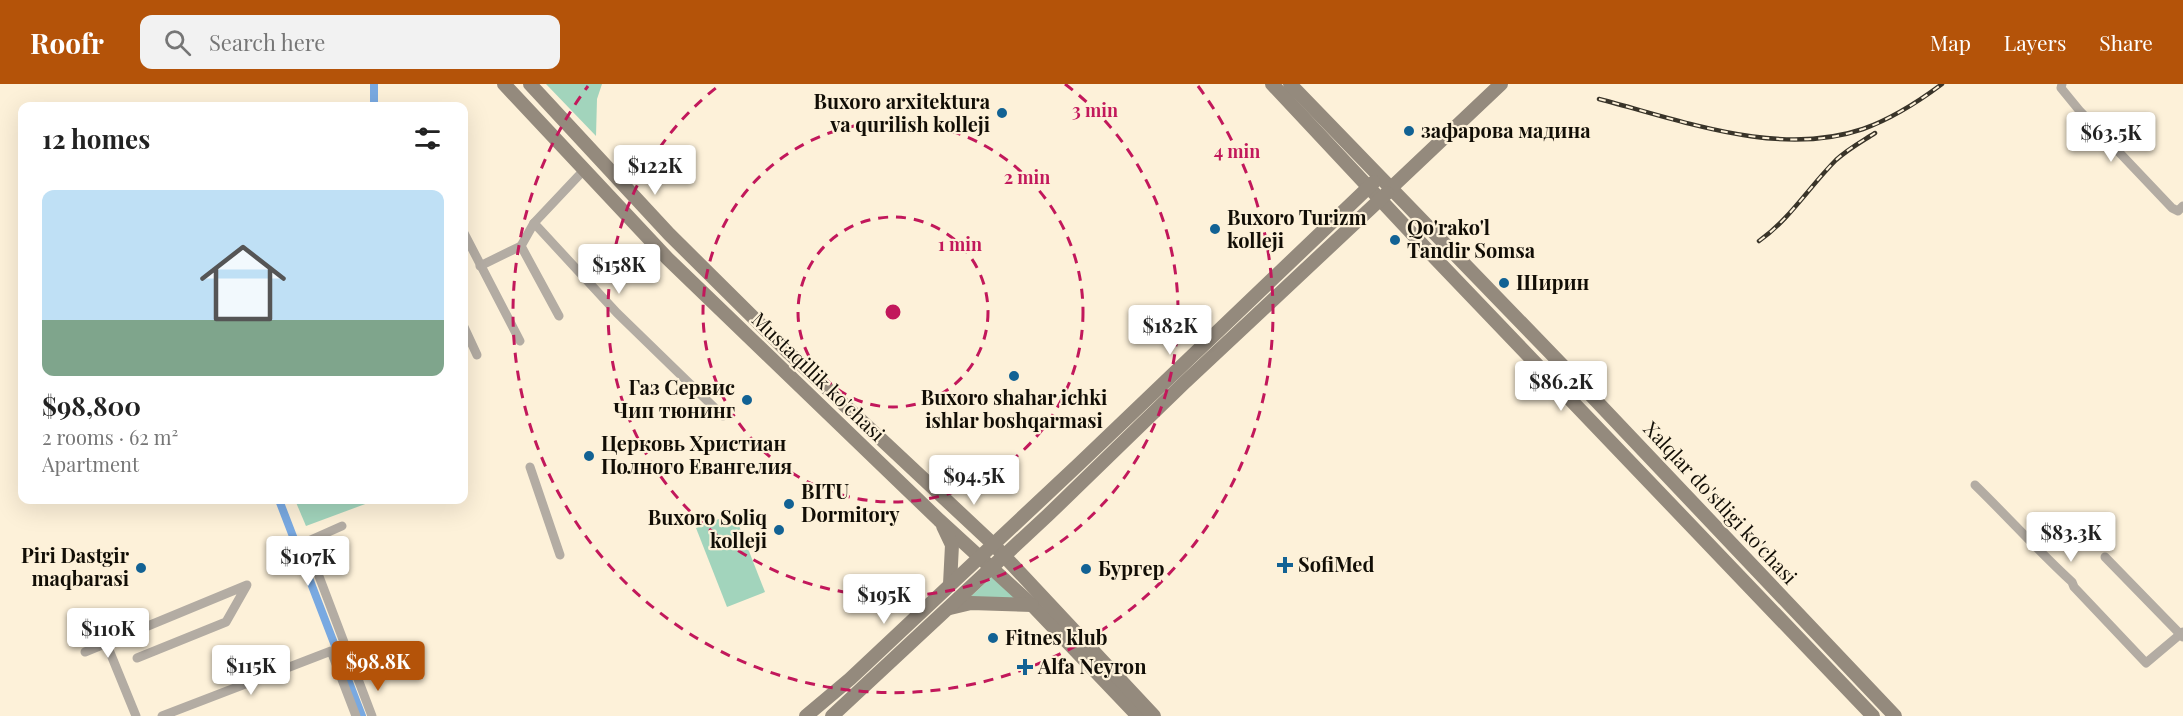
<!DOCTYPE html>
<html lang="en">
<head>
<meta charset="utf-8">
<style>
	body { margin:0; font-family:"Playfair Display",serif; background:#f2f2f2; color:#222; height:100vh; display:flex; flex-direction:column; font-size:22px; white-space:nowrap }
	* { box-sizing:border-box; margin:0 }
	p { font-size:20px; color:#767676 }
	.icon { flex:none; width:33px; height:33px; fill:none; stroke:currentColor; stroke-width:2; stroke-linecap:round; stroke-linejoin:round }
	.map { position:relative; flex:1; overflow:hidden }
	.side { position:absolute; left:18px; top:18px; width:450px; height:402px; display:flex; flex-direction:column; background:#fff; border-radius:12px; box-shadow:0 6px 24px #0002 }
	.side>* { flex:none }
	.price { position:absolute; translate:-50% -51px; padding:0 14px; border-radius:6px; background:#fff; color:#222; font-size:20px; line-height:39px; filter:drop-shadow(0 2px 3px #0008) }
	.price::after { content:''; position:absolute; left:50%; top:36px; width:18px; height:14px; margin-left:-9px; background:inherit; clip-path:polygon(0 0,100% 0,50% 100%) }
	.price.active { background:#b45309; color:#fff }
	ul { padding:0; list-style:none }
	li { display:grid; align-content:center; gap:12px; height:318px; padding:0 24px }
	li span { display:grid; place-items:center; height:186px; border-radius:12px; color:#555 }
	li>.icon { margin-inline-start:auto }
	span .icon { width:108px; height:108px; fill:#fffc; stroke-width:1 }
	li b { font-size:26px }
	h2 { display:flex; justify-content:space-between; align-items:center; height:72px; padding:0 24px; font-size:26px }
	header { display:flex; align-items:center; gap:36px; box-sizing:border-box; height:84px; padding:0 30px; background:#b45309; color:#fff }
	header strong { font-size:28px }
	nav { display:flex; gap:33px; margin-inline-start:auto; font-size:21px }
	.search { width:420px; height:54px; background:#f2f2f2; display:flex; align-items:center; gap:15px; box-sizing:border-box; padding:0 21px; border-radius:12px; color:#767676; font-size:22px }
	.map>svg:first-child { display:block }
	.green { fill:#a2d4bc }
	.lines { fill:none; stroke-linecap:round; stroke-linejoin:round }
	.canal { stroke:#79a9e1; stroke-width:8 }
	.street { stroke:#b3aca3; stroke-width:9 }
	.secondary { stroke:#948a7d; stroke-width:14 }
	.rail-casing { stroke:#393429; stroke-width:4.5 }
	.rail { stroke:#fdf1d9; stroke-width:2; stroke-dasharray:7; stroke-linecap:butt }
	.ring { fill:none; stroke:#c2185b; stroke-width:3; stroke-dasharray:10 8 }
	.poi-dot { fill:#126294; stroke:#fdf1d9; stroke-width:2 }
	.labels { text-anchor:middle; stroke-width:4.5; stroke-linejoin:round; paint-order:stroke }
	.poi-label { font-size:20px; font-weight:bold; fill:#120e06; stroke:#fdf1d9; text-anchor:start }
	.street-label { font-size:20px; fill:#120e06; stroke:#fdf1d9 }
	.centre { fill:#c2185b; stroke:#fdf1d9; stroke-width:3 }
	.ring-label { font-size:18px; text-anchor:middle; font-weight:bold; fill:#c2185b; stroke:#fdf1d9; stroke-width:4.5; stroke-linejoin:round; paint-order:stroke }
</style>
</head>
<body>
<header>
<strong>Roofr</strong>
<div class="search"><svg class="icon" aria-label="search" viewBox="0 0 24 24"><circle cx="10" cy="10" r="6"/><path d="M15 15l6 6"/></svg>Search here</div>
<nav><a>Map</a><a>Layers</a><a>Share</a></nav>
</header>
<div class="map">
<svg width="2183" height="632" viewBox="0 0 2183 632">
	<rect width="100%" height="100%" fill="#fdf1d9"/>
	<g class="green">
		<polygon points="546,0 602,0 597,15 596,52"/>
		<polygon points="295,416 376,416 306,442"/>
		<polygon points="734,429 765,508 727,523 696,444"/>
		<polygon points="993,492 1022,518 969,514"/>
	</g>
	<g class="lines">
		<g class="canal">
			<polyline points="374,22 374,0"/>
			<polyline points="279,416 362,632"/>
		</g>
		<g class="street">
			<polyline points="2062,0 2061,4 2079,26 2172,124 2178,127 2183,122"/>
			<polyline points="584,86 534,139 617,229 723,332"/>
			<polyline points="464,149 520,257"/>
			<polyline points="521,162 559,232"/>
			<polyline points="480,182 521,162 534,139"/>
			<polyline points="464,243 477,271"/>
			<polyline points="530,383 560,471"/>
			<path d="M 1975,401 C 2008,433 2038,467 2072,498 L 2074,503 L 2146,579 L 2183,548"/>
			<polyline points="342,442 306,458 372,632"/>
			<polyline points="2105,473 2183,553"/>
			<polyline points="107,561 136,632"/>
			<polyline points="85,568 247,501 226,538 137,574"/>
			<polyline points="162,632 331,567 356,632"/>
		</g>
		<g class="secondary">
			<polyline points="504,0 668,175 939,436 1032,521 1138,632"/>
			<polyline points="530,0 669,150 789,269 993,460 1154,632"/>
			<polyline points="1272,0 1433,172 1873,632"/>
			<polyline points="1290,0 1566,285 1895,632"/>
			<polyline points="1391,104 1501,0"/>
			<polyline points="943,442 952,461 950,500"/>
			<polyline points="950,524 971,519 1032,521"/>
			<polyline points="806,632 850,595 1079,380 1374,98"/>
			<polyline points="832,632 1048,431 1183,300 1387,109"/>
		</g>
		<g class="rail-casing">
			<g id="rail">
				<path d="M 1599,15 C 1681,36 1778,74 1863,45 C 1891,35 1918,18 1942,0"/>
				<path d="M 1759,157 C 1790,135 1809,103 1836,76 C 1848,65 1861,58 1875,49"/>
			</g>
		</g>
		<use href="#rail" class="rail"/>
	</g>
	<g class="ring">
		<circle cx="893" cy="228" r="95"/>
		<circle cx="893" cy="228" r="190"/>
		<path d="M1065 0A285 285 0 1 1 721 0"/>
		<path d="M1198 2A380 380 0 1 1 588 2"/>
	</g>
	<g class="poi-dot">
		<circle cx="1002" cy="29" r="6"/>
		<circle cx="1409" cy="47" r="6"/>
		<circle cx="1215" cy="145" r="6"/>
		<circle cx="1395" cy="156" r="6"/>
		<circle cx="1504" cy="199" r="6"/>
		<circle cx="1014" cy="292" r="6"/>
		<circle cx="747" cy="316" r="6"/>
		<circle cx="589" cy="372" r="6"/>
		<circle cx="789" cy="420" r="6"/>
		<circle cx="779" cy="446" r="6"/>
		<path d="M1282 472h6v6h6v6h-6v6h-6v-6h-6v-6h6z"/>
		<circle cx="141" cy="484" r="6"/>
		<circle cx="1086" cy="485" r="6"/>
		<circle cx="993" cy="554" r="6"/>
		<path d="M1022 574h6v6h6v6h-6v6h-6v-6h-6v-6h6z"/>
	</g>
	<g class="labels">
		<g class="poi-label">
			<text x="990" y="25" text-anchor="end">Buxoro arxitektura<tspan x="990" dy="23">va qurilish kolleji</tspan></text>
			<text x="1421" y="54">зафарова мадина</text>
			<text x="1227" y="141">Buxoro Turizm<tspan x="1227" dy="23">kolleji</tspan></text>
			<text x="1407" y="151">Qo'rako'l<tspan x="1407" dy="23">Tandir Somsa</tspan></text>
			<text x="1516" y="206">Ширин</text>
			<text x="735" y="311" text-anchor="end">Газ Сервис<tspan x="735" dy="23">Чип тюнинг</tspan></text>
			<text x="1014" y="321" text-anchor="middle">Buxoro shahar ichki<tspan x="1014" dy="23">ishlar boshqarmasi</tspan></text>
			<text x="601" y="367">Церковь Христиан<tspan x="601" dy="23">Полного Евангелия</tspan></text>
			<text x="801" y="415">BITU<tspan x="801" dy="23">Dormitory</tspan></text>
			<text x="767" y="441" text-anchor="end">Buxoro Soliq<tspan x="767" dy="23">kolleji</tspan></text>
			<text x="129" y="479" text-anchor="end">Piri Dastgir<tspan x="129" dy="23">maqbarasi</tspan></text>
			<text x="1298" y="488">SofiMed</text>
			<text x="1098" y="492">Бургер</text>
			<text x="1005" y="561">Fitnes klub</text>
			<text x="1038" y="590">Alfa Neyron</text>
		</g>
		<g class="street-label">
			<text transform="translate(818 293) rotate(44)" y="7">Mustaqillik ko'chasi</text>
			<text transform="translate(1720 419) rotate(47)" y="7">Xalqlar do'stligi ko'chasi</text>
		</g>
	</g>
	<circle cx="893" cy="228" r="9" class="centre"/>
	<g class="ring-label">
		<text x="1095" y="33">3 min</text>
		<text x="1237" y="74">4 min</text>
		<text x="1027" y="100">2 min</text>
		<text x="960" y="167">1 min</text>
	</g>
</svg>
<b class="price" style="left:2111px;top:79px">$63.5K</b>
<b class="price" style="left:655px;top:112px">$122K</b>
<b class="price" style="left:619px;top:211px">$158K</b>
<b class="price" style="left:1170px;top:272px">$182K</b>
<b class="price" style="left:1561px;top:328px">$86.2K</b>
<b class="price" style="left:974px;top:422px">$94.5K</b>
<b class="price" style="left:2071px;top:479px">$83.3K</b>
<b class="price" style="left:308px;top:503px">$107K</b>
<b class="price" style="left:884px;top:541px">$195K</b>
<b class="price" style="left:108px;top:575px">$110K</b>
<b class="price active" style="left:378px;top:608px">$98.8K</b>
<b class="price" style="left:251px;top:612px">$115K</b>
<section class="side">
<h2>12 homes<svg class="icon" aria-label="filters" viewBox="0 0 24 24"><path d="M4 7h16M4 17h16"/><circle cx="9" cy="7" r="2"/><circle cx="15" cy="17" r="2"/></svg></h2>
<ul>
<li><span style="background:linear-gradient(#bfe0f5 70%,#7fa58c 0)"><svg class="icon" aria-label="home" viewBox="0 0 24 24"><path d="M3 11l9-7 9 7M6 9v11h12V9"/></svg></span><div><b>$98,800</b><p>2 rooms · 62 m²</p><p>Apartment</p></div></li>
</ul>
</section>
</div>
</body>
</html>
